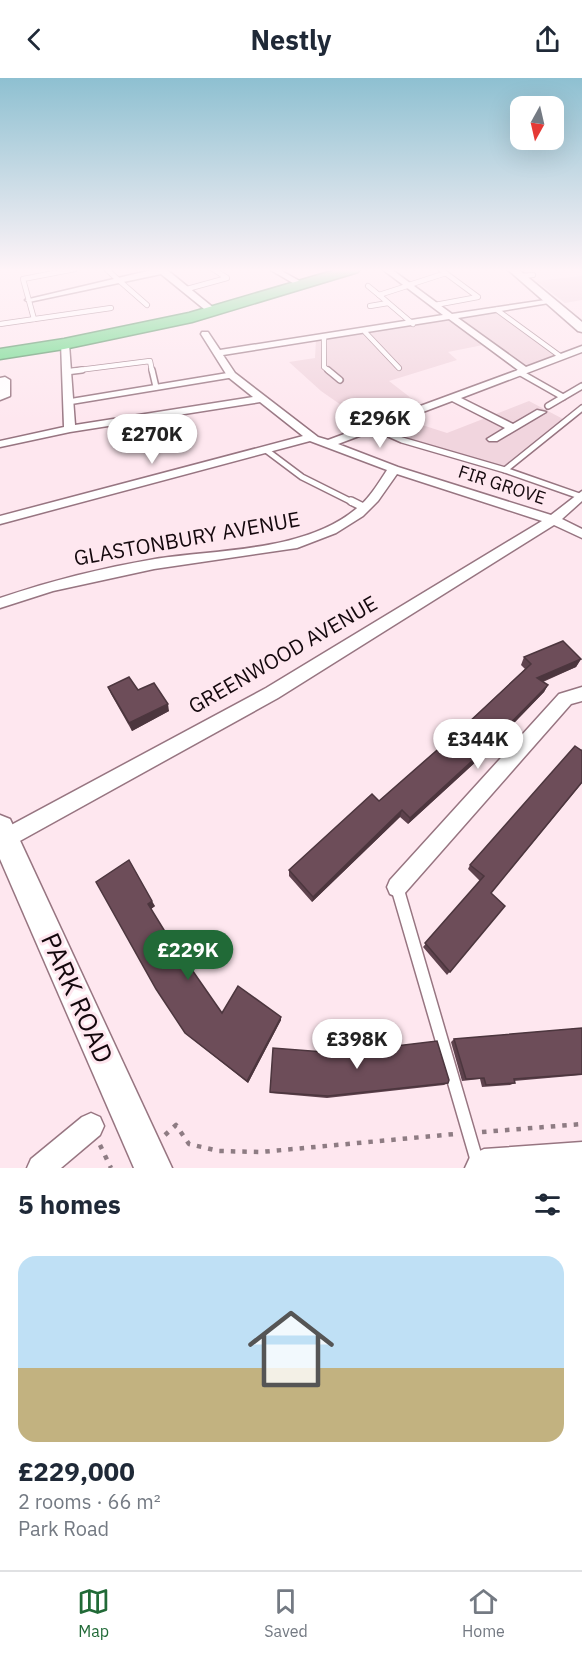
<!DOCTYPE html>
<html lang="en">
<head>
<meta charset="utf-8">
<style>
	body { margin:0; font-family:"IBM Plex Sans",sans-serif; background:#f6f6f7; color:#1f2937; height:100vh; display:flex; flex-direction:column; font-size:22px; white-space:nowrap }
	* { box-sizing:border-box; margin:0 }
	p { font-size:20px; color:#747a83 }
	.icon { flex:none; width:33px; height:33px; fill:none; stroke:currentColor; stroke-width:2; stroke-linecap:round; stroke-linejoin:round }
	.map { position:relative; height:1090px; overflow:hidden }
	.details { display:flex; flex-direction:column; background:#fff; flex:1 }
	.details>* { flex:none }
	.needle { width:39px; rotate:188deg }
	.tools { position:absolute; left:510px; top:18px; display:grid; gap:12px }
	.tools a { display:grid; place-items:center; width:54px; height:54px; border-radius:12px; background:#fff; box-shadow:0 6px 24px #0002; font-size:30px }
	.price { position:absolute; translate:-50% -51px; padding:0 14px; border-radius:21px; background:#fff; color:#222; font-size:20px; line-height:39px; filter:drop-shadow(0 2px 3px #0008) }
	.price::after { content:''; position:absolute; left:50%; top:36px; width:18px; height:14px; margin-left:-9px; background:inherit; clip-path:polygon(0 0,100% 0,50% 100%) }
	.price.selected { background:#216a37; color:#fff }
	ul { padding:0; list-style:none }
	li { display:grid; align-content:center; gap:12px; height:318px; padding:0 18px }
	li+li { border-top:2px solid #e0e1e3 }
	li span { display:grid; place-items:center; height:186px; border-radius:18px; color:#555 }
	li>.icon { margin-inline-start:auto }
	span .icon { width:108px; height:108px; fill:#fffc; stroke-width:1 }
	li b { font-size:26px }
	h2 { display:flex; justify-content:space-between; align-items:center; height:72px; padding:0 18px; font-size:26px }
	header { display:flex; justify-content:space-between; align-items:center; height:78px; padding:0 18px; background:#fff; font-size:27px; font-weight:700 }
	.tabs { display:flex; justify-content:space-around; align-items:center; height:84px; border-top:2px solid #e0e1e3; background:#fff; font-size:16px; color:#747a83 }
	.tabs a { display:grid; justify-items:center; gap:3px }
	.tabs .selected { color:#216a37 }
	.map>svg:first-child { display:block }
	.built { fill:#f1d5de }
	.lines { fill:none; stroke-linecap:round; stroke-linejoin:round }
	.lane-far3-casing { stroke:#977581; stroke-width:6 }
	.lane-far2-casing { stroke:#977581; stroke-width:8 }
	.lane-far1-casing { stroke:#977581; stroke-width:10 }
	.lane-casing { stroke:#977581; stroke-width:15 }
	.street-casing { stroke:#977581; stroke-width:3 }
	.secondary-casing { stroke:#977581; stroke-width:3 }
	.highway-casing { stroke:#49905b; stroke-width:3 }
	.path { stroke:#8e7c83; stroke-width:4.5; stroke-dasharray:4.5 7; stroke-linecap:butt }
	.lane-far3 { stroke:#fff; stroke-width:4.5 }
	.lane-far2 { stroke:#fff; stroke-width:5 }
	.lane-far1 { stroke:#fff; stroke-width:7 }
	.lane { stroke:#fff; stroke-width:12 }
	.street { fill:#fff; fill-rule:evenodd }
	.secondary { fill:#fff; fill-rule:evenodd }
	.highway { fill:#66da85; fill-rule:evenodd }
	.wall { fill:#5e424d }
	.shaded-wall { fill:#4c363e }
	.building { fill:#6d4d59; stroke:#4c363e; stroke-width:1.5 }
	.labels { text-anchor:middle; stroke-width:6; stroke-linejoin:round; paint-order:stroke }
	.far-street-label { font-size:18px; fill:#14080d; stroke:#fee7ef }
	.street-label { font-size:21px; fill:#14080d; stroke:#fee7ef }
	.near-street-label { font-size:26px; fill:#14080d; stroke:#fee7ef }
</style>
</head>
<body>
<header><svg class="icon" aria-label="back" viewBox="0 0 24 24"><path d="M15 5l-7 7 7 7"/></svg>Nestly<svg class="icon" aria-label="share" viewBox="0 0 24 24"><path d="M12 15V3M7 8l5-5 5 5M5 13v7h14v-7"/></svg></header>
<div class="map">
<svg width="582" height="1090" viewBox="0 0 582 1090">
	<rect width="100%" height="100%" fill="#fee7ef"/>
	<g class="built">
		<polygon points="582,198 582,222 565,225 536,203"/>
		<polygon points="497,232 560,278 524,292 488,266 448,274 457,282 389,303 424,330 405,337 422,347 447,355 529,323 563,341 502,391 377,352 321,313 289,284 315,280 316,261"/>
	</g>
	<g class="lines">
		<g class="lane-far3-casing">
			<g id="lane-far3">
				<polyline points="106,191 147,227"/>
				<polyline points="521,198 533,197"/>
				<polyline points="409,207 446,195"/>
				<polyline points="410,207 379,217 413,246"/>
				<polyline points="368,208 379,217"/>
				<polyline points="187,211 227,200 213,191"/>
				<polyline points="435,227 478,219 440,191"/>
				<polyline points="370,228 388,225"/>
				<polyline points="497,232 560,278"/>
				<polyline points="34,241 23,201 75,191"/>
				<polyline points="0,246 111,230"/>
				<polyline points="365,254 399,290"/>
				<polyline points="324,260 324,289 329,293"/>
				<polyline points="71,293 150,283 152,293"/>
			</g>
		</g>
		<g class="lane-far2-casing">
			<g id="lane-far2">
				<polyline points="152,292 156,309"/>
				<polyline points="328,292 340,302"/>
				<polyline points="66,294 82,292"/>
				<polyline points="519,294 563,319"/>
				<polyline points="68,324 231,297"/>
				<polyline points="548,328 582,308"/>
				<polyline points="582,330 505,392 582,419"/>
				<polyline points="373,349 402,362 505,392"/>
				<polyline points="266,372 302,399 354,425"/>
			</g>
		</g>
		<g class="lane-far1-casing">
			<polyline id="lane-far1" points="351,423 365,430"/>
		</g>
		<g class="lane-casing">
			<polyline id="lane" points="397,809 479,1090"/>
		</g>
		<g class="street-casing">
			<g id="street">
				<polygon points="156,191 166,191 215,231 215,235 209,235 161,196 29,224 25,222"/>
				<polygon points="269,191 278,191 305,206 298,208"/>
				<path d="M 382,191 L 391,191 L 452,236 L 552,221 L 553,223 L 549,225 L 458,240 L 526,289 L 582,268 L 582,274 L 461,320 L 513,346 L 537,332 L 546,334 L 497,363 L 489,363 L 487,361 L 505,350 L 452,323 L 338,366 L 398,389 L 551,437 L 582,413 L 582,423 L 562,441 L 582,451 L 582,460 L 554,447 L 278,620 L 0,774 L 0,753 L 266,610 L 542,443 L 397,396 L 378,423 L 363,438 L 336,455 L 297,470 L 154,491 L 53,513 L 0,530 L 0,520 C 50,503 102,490 155,481 C 218,471 304,474 356,431 C 369,421 378,406 387,392 L 310,363 L 0,446 L 0,438 L 303,358 L 260,324 L 70,354 L 0,369 L 0,363 L 64,349 L 61,264 L 69,266 L 75,347 L 253,319 L 228,299 L 201,256 L 202,254 L 208,254 L 220,272 L 443,237 ZM 449,241 L 518,292 L 328,362 L 318,359 L 235,295 L 223,277 Z"/>
				<polygon points="5,299 10,302 10,318 0,322 0,300"/>
				<polygon points="582,609 582,623 571,626 404,816 397,819 390,816 387,809 390,802 559,616"/>
				<polygon points="91,1035 100,1039 104,1048 100,1057 61,1090 27,1090 31,1081 82,1039"/>
			</g>
		</g>
		<g class="secondary-casing">
			<g id="secondary">
				<polygon points="507,191 518,191 582,244 582,254 578,253"/>
				<polygon points="0,737 10,741 172,1090 134,1090 0,781"/>
				<polygon points="582,1064 582,1090 465,1090 471,1077 484,1071"/>
			</g>
		</g>
		<g class="highway-casing">
			<polygon id="highway" points="339,191 360,191 358,194 192,244 64,271 0,281 0,271 64,261 189,235"/>
		</g>
		<g class="path">
			<polyline points="482,1054 582,1046"/>
			<polyline points="165,1057 176,1047 189,1066 219,1073 261,1074 455,1056"/>
			<polyline points="100,1067 111,1090"/>
		</g>
		<use href="#lane-far3" class="lane-far3"/>
		<use href="#lane-far2" class="lane-far2"/>
		<use href="#lane-far1" class="lane-far1"/>
		<use href="#lane" class="lane"/>
		<use href="#street" class="street"/>
		<use href="#secondary" class="secondary"/>
		<use href="#highway" class="highway"/>
	</g>
	<g class="wall">
		<polygon points="524,579 581,581 576,589 543,604 548,607 544,614 480,680 408,746 400,739 312,824 289,798 289,792 379,723 468,645 525,591 521,587"/>
		<polygon points="108,609 138,612 169,633 132,653 111,616"/>
		<polygon points="582,671 582,705 491,815 505,828 447,897 423,869 480,803 468,791 470,787"/>
		<polygon points="96,804 155,828 151,831 188,891 222,935 281,942 248,1005 185,955"/>
		<polygon points="582,950 582,997 514,1003 515,1005 510,1007 482,1009 480,1001 462,1003 451,964 454,961"/>
		<polygon points="448,1005 444,1007 327,1020 270,1015 270,1014"/>
	</g>
	<g class="shaded-wall">
		<polygon points="581,581 576,589 534,607 537,600"/>
		<polygon points="548,607 544,614 480,680 408,746 410,740"/>
		<polygon points="168,626 169,633 132,653 129,645"/>
		<polygon points="402,732 400,739 312,824 313,819"/>
		<polygon points="152,823 155,828 151,831 148,826"/>
		<polygon points="281,939 281,942 248,1005 247,1003"/>
	</g>
	<g class="building">
		<polygon points="563,563 581,581 537,600 548,607 483,673 410,740 402,732 313,819 289,792 372,716 379,723 468,645 531,586 524,579"/>
		<polygon points="129,599 138,612 154,605 168,626 129,645 108,609"/>
		<polygon points="575,668 582,673 582,704 491,815 505,828 450,894 425,865 484,798 470,787"/>
		<polygon points="129,782 152,823 148,826 188,891 190,889 222,935 238,908 281,939 247,1003 185,955 156,911 96,804"/>
		<polygon points="582,950 582,996 514,1001 515,1005 486,1007 484,1000 466,1001 454,961"/>
		<polygon points="437,963 449,1002 448,1005 328,1018 270,1014 273,970 337,975"/>
	</g>
	<linearGradient id="sky" x2="0" y2="1"><stop stop-color="#8ec0d1"/><stop offset="0.56" stop-color="#fff4f8"/><stop offset="1" stop-color="#fff4f8" stop-opacity="0"/></linearGradient>
	<rect width="582" height="343" fill="url(#sky)"/>
	<g class="labels">
		<g class="far-street-label">
			<text transform="translate(502 407) rotate(18)" y="6">FIR GROVE</text>
		</g>
		<g class="street-label">
			<text transform="translate(187 461) rotate(-10)" y="7">GLASTONBURY AVENUE</text>
			<text transform="translate(283 577) rotate(-30)" y="7">GREENWOOD AVENUE</text>
		</g>
		<g class="near-street-label">
			<text transform="translate(77 920) rotate(66)" y="9">PARK ROAD</text>
		</g>
	</g>
</svg>
<div class="tools">
<a><svg class="needle" viewBox="-14 -14 28 28"><path d="M0-13l5 13h-10z" fill="#e53935"/><path d="M0 13l5-13h-10z" fill="#747a83"/></svg></a>
</div>
<b class="price" style="left:380px;top:371px">£296K</b>
<b class="price" style="left:152px;top:387px">£270K</b>
<b class="price" style="left:478px;top:692px">£344K</b>
<b class="price selected" style="left:188px;top:903px">£229K</b>
<b class="price" style="left:357px;top:992px">£398K</b>
</div>
<section class="details">
<h2>5 homes<svg class="icon" aria-label="filters" viewBox="0 0 24 24"><path d="M4 7h16M4 17h16"/><circle cx="9" cy="7" r="2"/><circle cx="15" cy="17" r="2"/></svg></h2>
<ul>
<li><span style="background:linear-gradient(#bfe0f5 60%,#c2b280 0)"><svg class="icon" aria-label="home" viewBox="0 0 24 24"><path d="M3 11l9-7 9 7M6 9v11h12V9"/></svg></span><div><b>£229,000</b><p>2 rooms · 66 m²</p><p>Park Road</p></div></li>
</ul>
</section>
<nav class="tabs">
<a class="selected"><svg class="icon" aria-label="map" viewBox="0 0 24 24"><path d="M3 6l6-2 6 2 6-2v14l-6 2-6-2-6 2zM9 4v14M15 6v14"/></svg>Map</a>
<a><svg class="icon" aria-label="saved" viewBox="0 0 24 24"><path d="M7 4h10v16l-5-4-5 4z"/></svg>Saved</a>
<a><svg class="icon" aria-label="home" viewBox="0 0 24 24"><path d="M3 11l9-7 9 7M6 9v11h12V9"/></svg>Home</a>
</nav>
</body>
</html>
